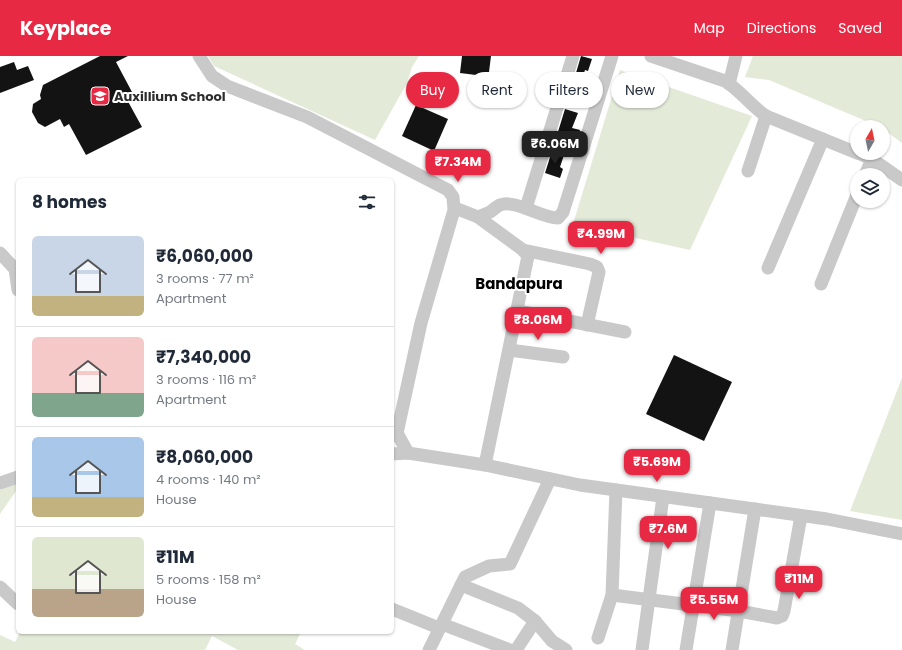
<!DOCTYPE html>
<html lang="en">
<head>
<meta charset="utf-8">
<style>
	body { margin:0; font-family:Poppins,sans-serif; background:#f2f2f3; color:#1f2937; height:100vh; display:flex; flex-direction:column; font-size:15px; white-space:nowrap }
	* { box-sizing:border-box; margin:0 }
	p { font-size:13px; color:#747a83 }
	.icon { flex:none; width:22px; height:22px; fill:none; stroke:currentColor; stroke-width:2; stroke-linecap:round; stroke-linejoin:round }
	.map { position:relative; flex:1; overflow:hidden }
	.side { position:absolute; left:16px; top:122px; width:378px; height:456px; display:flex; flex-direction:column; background:#fff; border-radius:6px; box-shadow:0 1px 3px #0004 }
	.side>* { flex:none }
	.banner { position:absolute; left:406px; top:16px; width:380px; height:36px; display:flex; gap:8px }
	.needle { width:26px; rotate:9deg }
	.tools { position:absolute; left:850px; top:64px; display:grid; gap:8px }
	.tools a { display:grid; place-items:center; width:40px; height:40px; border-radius:50%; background:#fff; box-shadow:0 1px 3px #0004; font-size:20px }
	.price { position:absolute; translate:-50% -34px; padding:0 9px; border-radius:8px; background:#e72944; color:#fff; font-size:13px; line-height:26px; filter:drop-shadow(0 1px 2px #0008) }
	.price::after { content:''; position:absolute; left:50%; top:24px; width:12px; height:9px; margin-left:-6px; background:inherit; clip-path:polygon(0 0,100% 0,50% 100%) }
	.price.on { background:#222; color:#fff }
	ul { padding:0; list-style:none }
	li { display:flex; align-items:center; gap:12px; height:100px; padding:0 16px }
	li+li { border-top:1px solid #e0e1e3 }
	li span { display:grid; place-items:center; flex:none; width:112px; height:80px; border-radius:6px; color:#555 }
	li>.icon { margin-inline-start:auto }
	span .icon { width:48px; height:48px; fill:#fffc; stroke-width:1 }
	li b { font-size:17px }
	h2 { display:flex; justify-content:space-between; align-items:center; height:48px; padding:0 16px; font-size:17px }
	.pill { padding:0 14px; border-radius:18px; background:#fff; box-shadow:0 1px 3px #0004; font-size:14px; line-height:36px }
	.pill.on { background:#e72944; color:#fff }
	header { display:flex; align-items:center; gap:24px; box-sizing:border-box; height:56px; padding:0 20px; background:#e72944; color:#fff }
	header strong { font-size:19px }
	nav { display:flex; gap:22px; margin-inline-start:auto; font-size:14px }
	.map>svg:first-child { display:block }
	.green { fill:#e3ead8 }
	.building { fill:#131313 }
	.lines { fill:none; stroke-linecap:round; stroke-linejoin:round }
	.minor { stroke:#c9c9c9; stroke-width:13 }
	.labels { text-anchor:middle; stroke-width:4; stroke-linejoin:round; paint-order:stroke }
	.poi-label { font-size:13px; font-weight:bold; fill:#2c2c2c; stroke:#fff; text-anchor:start }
	.quarter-label { font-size:15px; font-weight:bold; fill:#000; stroke:#fff }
</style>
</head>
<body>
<header>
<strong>Keyplace</strong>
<nav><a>Map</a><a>Directions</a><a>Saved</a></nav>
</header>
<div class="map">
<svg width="902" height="594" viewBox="0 0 902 594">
	<rect width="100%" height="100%" fill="#fff"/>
	<g class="green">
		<polygon points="208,0 419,0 412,11 407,27 375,84 214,10"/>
		<polygon points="753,0 902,0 902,87 883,73 883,71 880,71 769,24 745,21"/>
		<polygon points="620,14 752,60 690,194 573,168"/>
		<polygon points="902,322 902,464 850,455"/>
		<polygon points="18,428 18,432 0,458 0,434"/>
		<polygon points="20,576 301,576 295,588 305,594 238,594 212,580 205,594 0,594 0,579 15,586"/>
	</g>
	<g class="building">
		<polygon points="100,0 128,0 116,6 132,36 125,40 142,71 86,99 69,68 64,71 60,63 45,71 38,67 32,56 33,48 41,43 40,39 43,29"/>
		<polygon points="462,0 491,0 488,24 475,22 476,19 460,17"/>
		<polygon points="581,0 592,3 588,15 585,14 580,29 573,27"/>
		<polygon points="14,6 17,14 28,10 34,24 0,37 0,11"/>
		<polygon points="416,49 448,63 434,95 402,80"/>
		<polygon points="565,53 578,57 572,72 580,74 577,85 557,79"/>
		<polygon points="552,95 564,99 560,111 563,113 560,122 545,117"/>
		<polygon points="674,299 732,326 704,385 646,358"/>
	</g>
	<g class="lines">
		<g class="minor">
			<polyline points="199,0 212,20 227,30 307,61 448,134 453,141 454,154 421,267 397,377 408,397"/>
			<path d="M 651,0 L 725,25 C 741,35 751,50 766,60 L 857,97"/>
			<polyline points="729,28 736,0"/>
			<polyline points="858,97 872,103 902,124"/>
			<polyline points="748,115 766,60"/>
			<polyline points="865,119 872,103"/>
			<path d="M 455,152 L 478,161 C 482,159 486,158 490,156 C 493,154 497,150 500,149 C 515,143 541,162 558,162 L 563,156 L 612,0"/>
			<polyline points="526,152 573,0"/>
			<polyline points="478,161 523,194 528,200 485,409"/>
			<polyline points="523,194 590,208 597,211 599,216 587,269"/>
			<polyline points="0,197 15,213 18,234"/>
			<polyline points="768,212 823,83"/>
			<polyline points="821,228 857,139"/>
			<polyline points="518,255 625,276"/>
			<polyline points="509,294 563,301"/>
			<polyline points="392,398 408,397 485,409 580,429 827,463 902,478"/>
			<polyline points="0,427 18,421"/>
			<polyline points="461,529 518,552 535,565 552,585 566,594"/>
			<polyline points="0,531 18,548"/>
			<polyline points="612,539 739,555 777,562 782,560 784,555 801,460"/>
			<polyline points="392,553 439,572"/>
			<polyline points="442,568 510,594"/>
			<polyline points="598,582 612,539 616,434"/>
			<polyline points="429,594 465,521 489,510 510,508 550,423"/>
			<polyline points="516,594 535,565"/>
			<polyline points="642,594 663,441"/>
			<polyline points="686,594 710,447"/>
			<polyline points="732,594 755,453"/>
		</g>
	</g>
	<defs>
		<g id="school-square" transform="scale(1)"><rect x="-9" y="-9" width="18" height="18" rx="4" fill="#e72944" stroke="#fff"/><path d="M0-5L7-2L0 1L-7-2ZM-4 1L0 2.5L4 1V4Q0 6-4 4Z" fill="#fff"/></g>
	</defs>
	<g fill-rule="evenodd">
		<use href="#school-square" x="100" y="40"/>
	</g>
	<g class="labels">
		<g class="poi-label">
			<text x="114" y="45">Auxillium School</text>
		</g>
		<g class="quarter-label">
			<text x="519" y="233">Bandapura</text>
		</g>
	</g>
</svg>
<div class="tools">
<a><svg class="needle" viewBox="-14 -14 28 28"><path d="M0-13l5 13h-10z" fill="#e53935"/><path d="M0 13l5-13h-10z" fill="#747a83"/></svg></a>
<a><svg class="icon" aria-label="layers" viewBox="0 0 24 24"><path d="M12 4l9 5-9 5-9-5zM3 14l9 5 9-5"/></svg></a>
</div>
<b class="price on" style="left:555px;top:109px">₹6.06M</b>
<b class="price" style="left:458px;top:127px">₹7.34M</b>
<b class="price" style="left:601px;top:199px">₹4.99M</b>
<b class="price" style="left:538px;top:285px">₹8.06M</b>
<b class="price" style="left:657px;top:427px">₹5.69M</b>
<b class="price" style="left:668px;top:494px">₹7.6M</b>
<b class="price" style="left:799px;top:544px">₹11M</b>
<b class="price" style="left:714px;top:565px">₹5.55M</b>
<div class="banner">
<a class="pill on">Buy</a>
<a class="pill">Rent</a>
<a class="pill">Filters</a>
<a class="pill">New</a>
</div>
<section class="side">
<h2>8 homes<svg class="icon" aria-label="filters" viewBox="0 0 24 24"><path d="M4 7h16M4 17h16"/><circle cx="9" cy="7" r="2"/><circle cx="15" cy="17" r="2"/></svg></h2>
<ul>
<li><span style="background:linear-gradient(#c9d6e8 75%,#c2b280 0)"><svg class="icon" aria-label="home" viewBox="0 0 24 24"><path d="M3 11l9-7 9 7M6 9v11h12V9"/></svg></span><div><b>₹6,060,000</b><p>3 rooms · 77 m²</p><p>Apartment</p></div></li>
<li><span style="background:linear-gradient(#f6c9c9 70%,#7fa58c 0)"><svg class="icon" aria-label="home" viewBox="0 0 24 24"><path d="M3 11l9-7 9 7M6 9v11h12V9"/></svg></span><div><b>₹7,340,000</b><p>3 rooms · 116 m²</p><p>Apartment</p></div></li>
<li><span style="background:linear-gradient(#a9c7e8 75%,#c2b280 0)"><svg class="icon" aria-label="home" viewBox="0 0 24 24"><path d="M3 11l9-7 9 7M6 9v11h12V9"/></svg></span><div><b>₹8,060,000</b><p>4 rooms · 140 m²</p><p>House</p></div></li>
<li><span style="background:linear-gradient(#dfe7d0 65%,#b9a48a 0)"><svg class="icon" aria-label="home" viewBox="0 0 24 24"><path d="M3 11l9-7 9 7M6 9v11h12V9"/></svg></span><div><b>₹11M</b><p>5 rooms · 158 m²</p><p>House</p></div></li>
</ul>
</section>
</div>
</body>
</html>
